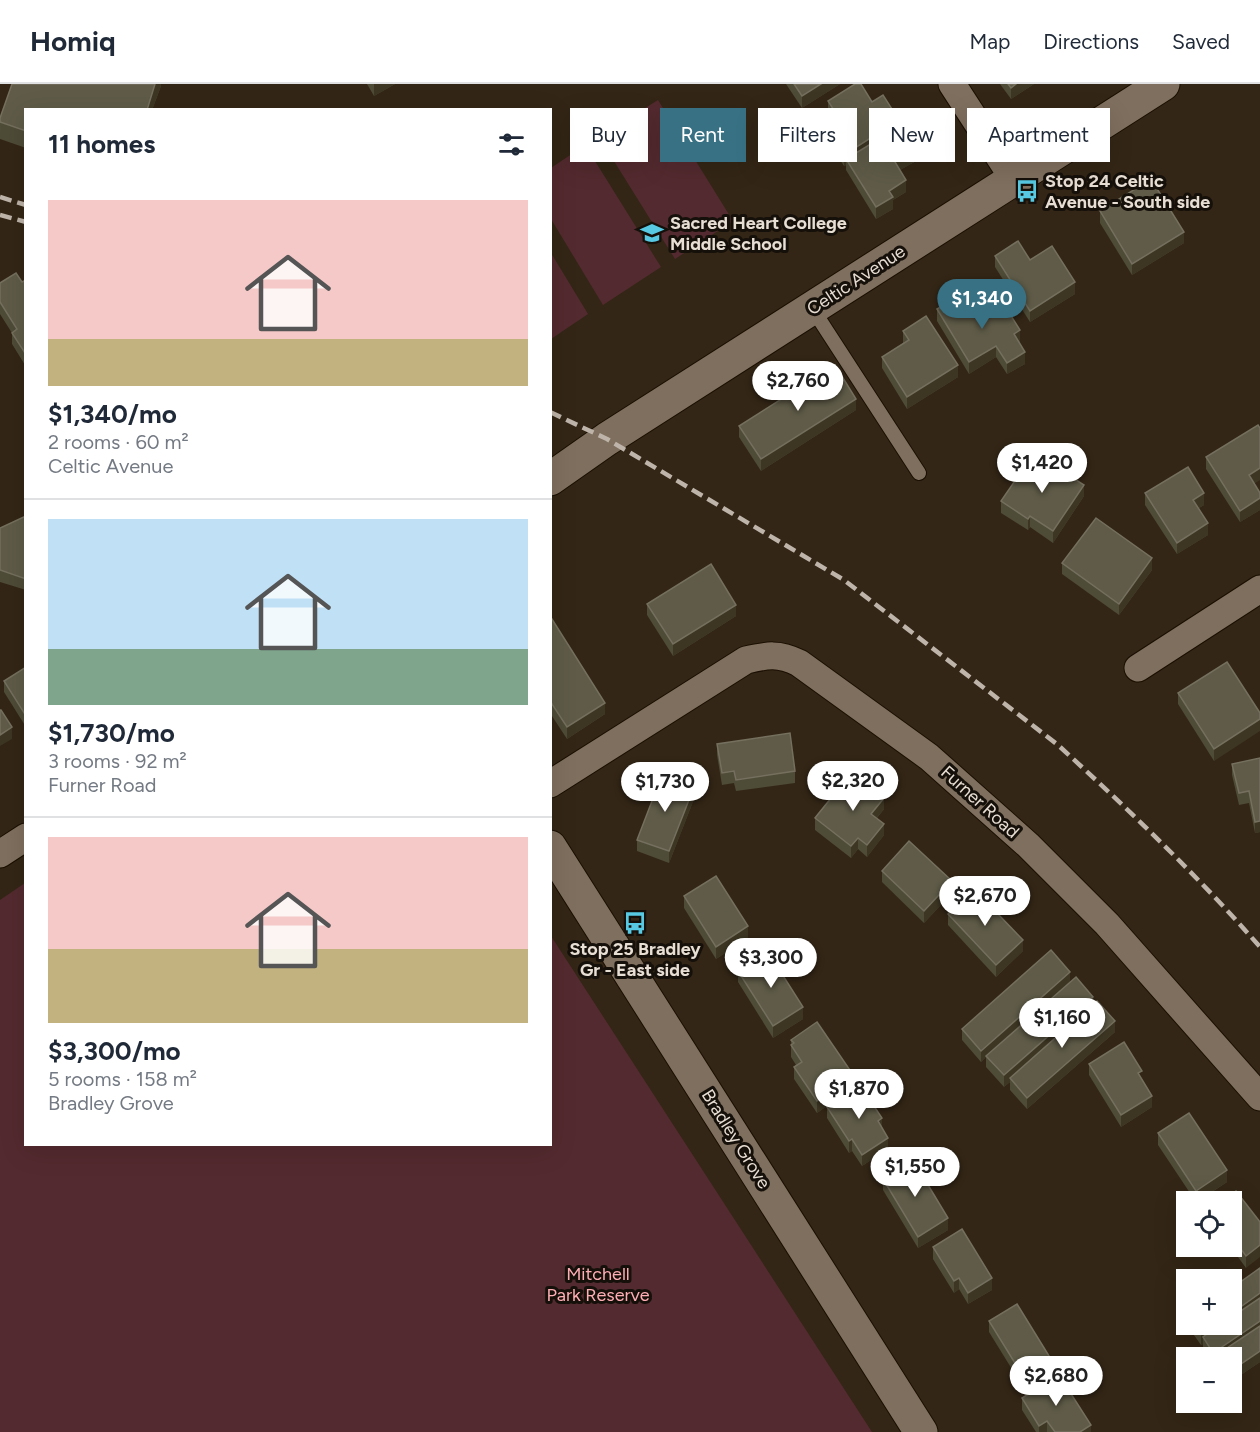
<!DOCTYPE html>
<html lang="en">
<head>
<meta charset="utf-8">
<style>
	body { margin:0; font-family:Figtree,sans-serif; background:#f6f6f7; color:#1f2937; height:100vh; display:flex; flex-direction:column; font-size:22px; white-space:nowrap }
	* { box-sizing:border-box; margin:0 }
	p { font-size:20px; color:#747a83 }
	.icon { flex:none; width:33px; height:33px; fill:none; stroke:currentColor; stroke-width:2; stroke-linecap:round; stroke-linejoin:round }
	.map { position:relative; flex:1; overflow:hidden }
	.details { position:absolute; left:24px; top:24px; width:528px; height:1038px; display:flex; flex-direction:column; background:#fff; border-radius:0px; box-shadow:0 6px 24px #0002 }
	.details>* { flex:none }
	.hud { position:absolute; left:570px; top:24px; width:570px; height:54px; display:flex; gap:12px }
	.buttons { position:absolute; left:1176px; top:1107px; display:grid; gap:12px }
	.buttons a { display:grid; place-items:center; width:66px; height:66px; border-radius:0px; background:#fff; box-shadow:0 6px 24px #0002; font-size:30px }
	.price { position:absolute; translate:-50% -51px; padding:0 14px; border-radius:21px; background:#fff; color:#222; font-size:20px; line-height:39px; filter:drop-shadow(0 2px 3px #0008) }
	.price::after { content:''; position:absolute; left:50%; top:36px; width:18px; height:14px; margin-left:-9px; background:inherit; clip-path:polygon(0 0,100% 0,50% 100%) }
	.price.on { background:#387184; color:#fff }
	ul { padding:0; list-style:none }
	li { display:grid; align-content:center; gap:12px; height:318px; padding:0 24px }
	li+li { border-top:2px solid #e0e1e3 }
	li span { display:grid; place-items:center; height:186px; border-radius:0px; color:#555 }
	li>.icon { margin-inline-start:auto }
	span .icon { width:108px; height:108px; fill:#fffc; stroke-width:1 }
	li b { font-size:26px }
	h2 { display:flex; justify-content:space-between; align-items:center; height:72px; padding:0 24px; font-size:26px }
	.pill { padding:0 21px; border-radius:0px; background:#fff; box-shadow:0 6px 24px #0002; font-size:21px; line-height:54px }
	.pill.on { background:#387184; color:#fff }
	header { display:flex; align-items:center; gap:36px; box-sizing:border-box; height:84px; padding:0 30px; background:#fff; border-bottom:2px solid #e0e1e3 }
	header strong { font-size:28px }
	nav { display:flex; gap:33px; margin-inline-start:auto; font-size:21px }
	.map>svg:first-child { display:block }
	.green { fill:#532a2f }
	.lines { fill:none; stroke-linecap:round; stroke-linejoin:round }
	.service-casing { stroke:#1a0f02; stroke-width:16 }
	.minor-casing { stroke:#1a0f02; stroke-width:29 }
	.tertiary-casing { stroke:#1a0f02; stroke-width:35 }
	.service { stroke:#7f6f5e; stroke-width:14 }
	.minor { stroke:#7f6f5e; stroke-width:27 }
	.tertiary { stroke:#7f6f5e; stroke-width:33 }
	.rail { stroke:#beb4a9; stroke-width:4.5; stroke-dasharray:12 6; stroke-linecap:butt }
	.wall { fill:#4e4b37 }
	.shaded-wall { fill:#3d3623 }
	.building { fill:#5f5b48; stroke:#746f5e; stroke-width:1.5 }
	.labels { text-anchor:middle; stroke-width:6; stroke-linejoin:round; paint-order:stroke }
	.poi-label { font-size:18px; font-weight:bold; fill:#e7ded4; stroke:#16100a; text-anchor:start }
	.street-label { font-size:18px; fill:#e7ded4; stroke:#16100a }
	.park-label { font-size:18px; fill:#ffaeb5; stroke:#16100a }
</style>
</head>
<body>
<header>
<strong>Homiq</strong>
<nav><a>Map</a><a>Directions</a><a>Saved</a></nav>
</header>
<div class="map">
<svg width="1260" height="1348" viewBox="0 0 1260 1348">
	<rect width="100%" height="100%" fill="#332616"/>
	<g class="green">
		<polygon points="658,16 733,137 675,175 599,53"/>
		<polygon points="585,61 661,183 603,221 551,135 551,84"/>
		<polygon points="551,169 588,230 551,255 550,255"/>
		<polygon points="25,799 26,1060 550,1060 551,852 872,1348 0,1348 0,816"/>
	</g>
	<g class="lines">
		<g class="service-casing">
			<polyline id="service" points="812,224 919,389"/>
		</g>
		<g class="minor-casing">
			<g id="minor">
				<polyline points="952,0 1013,94"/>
				<polyline points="1138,584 1260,505"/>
				<path d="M 550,700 L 746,576 C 767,571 779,569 799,579 L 929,673 L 1028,761 L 1107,840 L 1260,1013"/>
				<polyline points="0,770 26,753"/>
			</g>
		</g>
		<g class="tertiary-casing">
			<g id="tertiary">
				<polyline points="550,395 607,355 1163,0"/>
				<polyline points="550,763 921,1348"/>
			</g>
		</g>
		<use href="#service" class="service"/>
		<use href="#minor" class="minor"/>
		<use href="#tertiary" class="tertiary"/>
		<g class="rail">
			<polyline points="0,113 26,121"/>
			<polyline points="0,131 26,138"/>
			<path d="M 550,328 L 607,355 L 844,496 L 1058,661 C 1128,725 1198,792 1260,863"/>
		</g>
	</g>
	<g class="wall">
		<polygon points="12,0 161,0 161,2 152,26 26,26 26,64 0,55 0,34"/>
		<polygon points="367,0 395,0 374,12"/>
		<polygon points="786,0 840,0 802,24"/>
		<polygon points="1000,0 1034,0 1011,15"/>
		<polygon points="828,17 872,18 899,43 916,77 900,86 906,108 893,116 893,125 876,135 846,86 846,81 844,82 828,57 828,45 836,40 828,28"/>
		<polygon points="1100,127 1184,159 1132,191 1100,139"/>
		<polygon points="995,172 1030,176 1075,210 1030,238 995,183"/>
		<polygon points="26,196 25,281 12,260 12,249 0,230 0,199 22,198"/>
		<polygon points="937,225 974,232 1020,258 1019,258 1025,280 1007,290 996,273 969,290 937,237"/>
		<polygon points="903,247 958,293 907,325 882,284 882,273 903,259"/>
		<polygon points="856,326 761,387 739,353 739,342"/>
		<polygon points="1206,373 1260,409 1260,426 1240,438 1206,385"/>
		<polygon points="1057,389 1084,412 1053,459 1030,443 1028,446 1001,429 1001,417"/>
		<polygon points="1145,409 1204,421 1199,424 1208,451 1177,470 1145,421"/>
		<polygon points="26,432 26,506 0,498 0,444"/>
		<polygon points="1062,479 1152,486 1119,531 1062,490"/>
		<polygon points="647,520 736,532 673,572 647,531"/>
		<polygon points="550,532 605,630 567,655 550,629"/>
		<polygon points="26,583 26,643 4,608 4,597"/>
		<polygon points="1178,609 1260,629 1214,677 1178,620"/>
		<polygon points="717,660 795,687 795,699 736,707 734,699 722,701 717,671"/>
		<polygon points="1260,674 1260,748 1255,749 1249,719 1239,721 1232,691 1232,680"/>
		<polygon points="694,715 669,779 637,767 637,756"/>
		<polygon points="884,725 877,734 884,751 867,773 858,765 851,774 815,746 815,734"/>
		<polygon points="882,787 952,809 924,839 882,798"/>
		<polygon points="684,812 748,854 716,875 684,824"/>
		<polygon points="948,830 1023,867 996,893 948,841"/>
		<polygon points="738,887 803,935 773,954 738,898"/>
		<polygon points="1070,898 1093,921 1115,948 1027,1025 1010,1006 1010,998 1004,1003 986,983 986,973 981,978 962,956 962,945"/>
		<polygon points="791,956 854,1003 817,1029 794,995 794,983 796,981 791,973"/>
		<polygon points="1089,980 1142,995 1152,1023 1121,1043 1089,991"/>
		<polygon points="827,1023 882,1044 888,1065 862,1082 852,1067 849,1069 827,1034"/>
		<polygon points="1158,1049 1227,1098 1197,1118 1196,1118 1158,1061"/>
		<polygon points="883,1095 948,1146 918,1164 883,1106"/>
		<polygon points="1232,1118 1260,1138 1246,1184 1230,1162 1232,1162"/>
		<polygon points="933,1163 992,1206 968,1220 959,1205 954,1209 933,1175"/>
		<polygon points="1260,1184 1260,1278 1232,1297 1232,1274 1209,1274 1203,1264 1203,1260 1201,1261 1189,1244 1189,1240 1232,1240"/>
		<polygon points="989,1237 1054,1291 1026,1308 989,1248"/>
		<polygon points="1022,1314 1091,1348 1036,1348 1022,1326"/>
	</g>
	<g class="shaded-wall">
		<polygon points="155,0 161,0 161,2 152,26 147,26"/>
		<polygon points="374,0 395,0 374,12"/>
		<polygon points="821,0 840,0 802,24 802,12"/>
		<polygon points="1016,0 1034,0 1011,15 1011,4"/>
		<polygon points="899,36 899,48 846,75 846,81 844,82 844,71"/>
		<polygon points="916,65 916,77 895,89 895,78"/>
		<polygon points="906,96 906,108 893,116 893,125 876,135 876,123 889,107"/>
		<polygon points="1184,148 1184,159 1132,191 1132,180"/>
		<polygon points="1075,198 1075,210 1030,238 1030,227"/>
		<polygon points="1020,246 1020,258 1014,262 1014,250"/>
		<polygon points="996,262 996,273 969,290 969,278"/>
		<polygon points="1025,268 1025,280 1007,290 1007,279"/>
		<polygon points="958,281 958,293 907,325 907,313"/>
		<polygon points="856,315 856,326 761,387 761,375"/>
		<polygon points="1260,384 1260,396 1249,403 1249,391"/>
		<polygon points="1084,401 1084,412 1053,459 1053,447"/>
		<polygon points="1204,409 1204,421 1193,427 1193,416"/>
		<polygon points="1260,414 1260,426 1240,438 1240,427"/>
		<polygon points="1030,432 1030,443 1028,446 1028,435"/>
		<polygon points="1208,439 1208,451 1177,470 1177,459"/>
		<polygon points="1152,474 1152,486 1119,531 1119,520"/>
		<polygon points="736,521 736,532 673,572 673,560"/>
		<polygon points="605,619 605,630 567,655 567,643"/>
		<polygon points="1260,635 1260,647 1214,677 1214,665"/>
		<polygon points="12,643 12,655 0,662 0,651"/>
		<polygon points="694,703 694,715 669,779 669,767"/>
		<polygon points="884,714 884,725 871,741 871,730"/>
		<polygon points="1260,737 1260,748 1255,749 1255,738"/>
		<polygon points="884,740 884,751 867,773 867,761"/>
		<polygon points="858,754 858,765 851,774 851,762"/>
		<polygon points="952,797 952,809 924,839 924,827"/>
		<polygon points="748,842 748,854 716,875 716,863"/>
		<polygon points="1023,856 1023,867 996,893 996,881"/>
		<polygon points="1070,888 1070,900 981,978 981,967"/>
		<polygon points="1093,913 1093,925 1010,994 1010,998 1004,1003 1004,991"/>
		<polygon points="803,923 803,935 773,954 773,942"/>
		<polygon points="1115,937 1115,948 1027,1025 1027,1014"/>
		<polygon points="854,992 854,1003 817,1029 817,1017"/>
		<polygon points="1152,1012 1152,1023 1121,1043 1121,1031"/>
		<polygon points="882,1034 882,1046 878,1037"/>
		<polygon points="888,1054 888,1065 862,1082 862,1071"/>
		<polygon points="852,1055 852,1067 849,1069 849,1057"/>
		<polygon points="1227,1086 1227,1098 1196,1118 1196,1107"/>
		<polygon points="948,1134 948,1146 918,1164 918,1153"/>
		<polygon points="1260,1161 1260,1173 1246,1184 1246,1172"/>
		<polygon points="959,1194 959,1205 954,1209 954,1197"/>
		<polygon points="992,1194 992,1206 968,1220 968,1209"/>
		<polygon points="1260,1209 1260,1221 1232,1240 1232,1229"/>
		<polygon points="1260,1237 1260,1249 1215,1272 1215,1274 1213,1274 1213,1269"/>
		<polygon points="1214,1240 1231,1240 1203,1253 1203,1260 1201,1261 1201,1250"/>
		<polygon points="1260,1267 1260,1278 1232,1297 1232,1286"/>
		<polygon points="1054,1280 1054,1291 1026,1308 1026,1297"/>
		<polygon points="1047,1337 1047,1348 1039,1348 1039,1342"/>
		<polygon points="1091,1341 1091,1348 1080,1348"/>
	</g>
	<g class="building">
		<polygon points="12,0 155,0 147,26 26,26 26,47 0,38 0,34"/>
		<polygon points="794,0 821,0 802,12"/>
		<polygon points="855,0 861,0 872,18 883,11 899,36 844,71 828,45 841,37 828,17"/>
		<polygon points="1008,0 1016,0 1011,4"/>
		<polygon points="902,41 916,65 895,78 906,96 889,107 893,113 876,123 846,75"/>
		<polygon points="1151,95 1184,148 1132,180 1100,127"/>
		<polygon points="1018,157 1030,176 1052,162 1075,198 1030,227 995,172"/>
		<polygon points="16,189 22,198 26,196 25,269 12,249 17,245 0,218 0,199"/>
		<polygon points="961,211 974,232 995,219 999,225 1005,222 1020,246 1014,250 1025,268 1007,279 996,262 969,278 937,225"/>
		<polygon points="926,232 958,281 907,313 882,273 909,256 903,247"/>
		<polygon points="835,281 856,315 761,375 739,342"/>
		<polygon points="1258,341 1260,344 1260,384 1249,391 1260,409 1260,414 1240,427 1206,373"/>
		<polygon points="1032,372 1057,389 1059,385 1084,401 1053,447 1030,432 1028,435 1001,417"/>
		<polygon points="1188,383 1204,409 1193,416 1208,439 1177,459 1145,409"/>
		<polygon points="26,432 26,495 0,486 0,444"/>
		<polygon points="1096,434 1152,474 1119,520 1062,479"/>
		<polygon points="711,480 736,521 673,560 647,520"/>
		<polygon points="550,532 605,619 567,643 550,617"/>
		<polygon points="1227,578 1260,629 1260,635 1214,665 1178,609"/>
		<polygon points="26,583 26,632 4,597"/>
		<polygon points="0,626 1,626 12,643 0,651"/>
		<polygon points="790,649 795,687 736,696 734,687 722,689 717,660"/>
		<polygon points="1260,674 1260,737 1255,738 1249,707 1239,709 1232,680"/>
		<polygon points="852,688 884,714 871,730 884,740 867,761 858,754 851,762 815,734"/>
		<polygon points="662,691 694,703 669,767 637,756"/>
		<polygon points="909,757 952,797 924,827 882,787"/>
		<polygon points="716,792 748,842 716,863 684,812"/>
		<polygon points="974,805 1023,856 996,881 948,830"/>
		<polygon points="1051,866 1070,888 981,967 962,945"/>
		<polygon points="768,868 803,923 773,942 738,887"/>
		<polygon points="1076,893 1093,913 1004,991 986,972"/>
		<polygon points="1097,917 1115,937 1027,1014 1010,994"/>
		<polygon points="817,938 854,992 817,1017 794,983 802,978 791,961 794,959 791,956"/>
		<polygon points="1124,958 1142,987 1138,989 1152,1012 1121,1031 1089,980"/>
		<polygon points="860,1001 882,1034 878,1037 888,1054 862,1071 852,1055 849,1057 827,1023"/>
		<polygon points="1189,1029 1227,1086 1196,1107 1158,1049"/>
		<polygon points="913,1076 948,1134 918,1153 883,1095"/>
		<polygon points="1236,1107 1260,1138 1260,1161 1246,1172 1232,1153 1232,1118 1222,1118"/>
		<polygon points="962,1145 992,1194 968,1209 959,1194 954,1197 933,1163"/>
		<polygon points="1260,1184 1260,1209 1232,1229 1232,1204"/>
		<polygon points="1260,1214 1260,1237 1213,1269 1203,1253 1221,1240 1232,1240 1232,1233"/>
		<polygon points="1017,1220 1054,1280 1026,1297 989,1237"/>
		<polygon points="1195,1240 1214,1240 1201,1250"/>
		<polygon points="1260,1242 1260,1267 1232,1286 1232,1274 1216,1274 1215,1272"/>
		<polygon points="1059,1291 1091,1341 1080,1348 1055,1348 1047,1337 1039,1342 1022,1314"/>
	</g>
	<defs>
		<g id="bus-bare" transform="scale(1.8)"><path d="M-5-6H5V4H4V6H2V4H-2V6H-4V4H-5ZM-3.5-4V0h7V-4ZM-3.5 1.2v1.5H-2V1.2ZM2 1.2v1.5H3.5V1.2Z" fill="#57c9e2" stroke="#16100a" stroke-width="2.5" paint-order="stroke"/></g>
		<g id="school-bare" transform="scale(1.8)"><path d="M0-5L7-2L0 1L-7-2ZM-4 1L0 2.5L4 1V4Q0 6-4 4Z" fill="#57c9e2" stroke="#16100a" stroke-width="2.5" paint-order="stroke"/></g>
	</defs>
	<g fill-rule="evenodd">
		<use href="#bus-bare" x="1027" y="107"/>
		<use href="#school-bare" x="652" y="149"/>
		<use href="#bus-bare" x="635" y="839"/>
	</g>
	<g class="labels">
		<g class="poi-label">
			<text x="1045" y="103">Stop 24 Celtic<tspan x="1045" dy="21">Avenue - South side</tspan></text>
			<text x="670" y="145">Sacred Heart College<tspan x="670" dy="21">Middle School</tspan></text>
			<text x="635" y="871" text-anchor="middle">Stop 25 Bradley<tspan x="635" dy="21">Gr - East side</tspan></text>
		</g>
		<g class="street-label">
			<text transform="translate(856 196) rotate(-33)" y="6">Celtic Avenue</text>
			<text transform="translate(980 718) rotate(42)" y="6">Furner Road</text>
			<text transform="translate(736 1055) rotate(58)" y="6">Bradley Grove</text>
		</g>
		<g class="park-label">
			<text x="598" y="1196">Mitchell<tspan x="598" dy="21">Park Reserve</tspan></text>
		</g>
	</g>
</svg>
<div class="buttons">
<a><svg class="icon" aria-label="locate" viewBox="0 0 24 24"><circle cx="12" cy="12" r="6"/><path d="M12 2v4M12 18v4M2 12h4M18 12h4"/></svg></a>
<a>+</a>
<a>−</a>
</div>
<b class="price on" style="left:982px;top:246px">$1,340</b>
<b class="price" style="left:798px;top:328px">$2,760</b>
<b class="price" style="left:1042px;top:410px">$1,420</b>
<b class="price" style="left:853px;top:728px">$2,320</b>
<b class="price" style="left:665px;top:729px">$1,730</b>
<b class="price" style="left:985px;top:843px">$2,670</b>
<b class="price" style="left:771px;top:905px">$3,300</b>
<b class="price" style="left:1062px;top:965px">$1,160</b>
<b class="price" style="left:859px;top:1036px">$1,870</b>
<b class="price" style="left:915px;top:1114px">$1,550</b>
<b class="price" style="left:1056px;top:1323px">$2,680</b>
<div class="hud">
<a class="pill">Buy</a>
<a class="pill on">Rent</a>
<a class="pill">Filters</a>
<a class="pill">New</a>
<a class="pill">Apartment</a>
</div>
<section class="details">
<h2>11 homes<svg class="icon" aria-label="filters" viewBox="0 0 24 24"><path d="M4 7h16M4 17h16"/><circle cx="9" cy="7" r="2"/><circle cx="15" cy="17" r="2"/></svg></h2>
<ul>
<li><span style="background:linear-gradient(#f6c9c9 75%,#c2b280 0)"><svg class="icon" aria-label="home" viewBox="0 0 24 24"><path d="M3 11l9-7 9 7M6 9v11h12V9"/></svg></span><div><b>$1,340/mo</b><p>2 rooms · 60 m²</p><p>Celtic Avenue</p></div></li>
<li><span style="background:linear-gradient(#bfe0f5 70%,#7fa58c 0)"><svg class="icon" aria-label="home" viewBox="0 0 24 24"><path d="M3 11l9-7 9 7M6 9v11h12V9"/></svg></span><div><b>$1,730/mo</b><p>3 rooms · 92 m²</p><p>Furner Road</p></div></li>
<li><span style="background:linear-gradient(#f6c9c9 60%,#c2b280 0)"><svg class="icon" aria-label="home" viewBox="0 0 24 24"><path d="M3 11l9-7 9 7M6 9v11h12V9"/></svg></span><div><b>$3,300/mo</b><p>5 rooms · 158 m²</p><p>Bradley Grove</p></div></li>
</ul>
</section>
</div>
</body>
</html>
